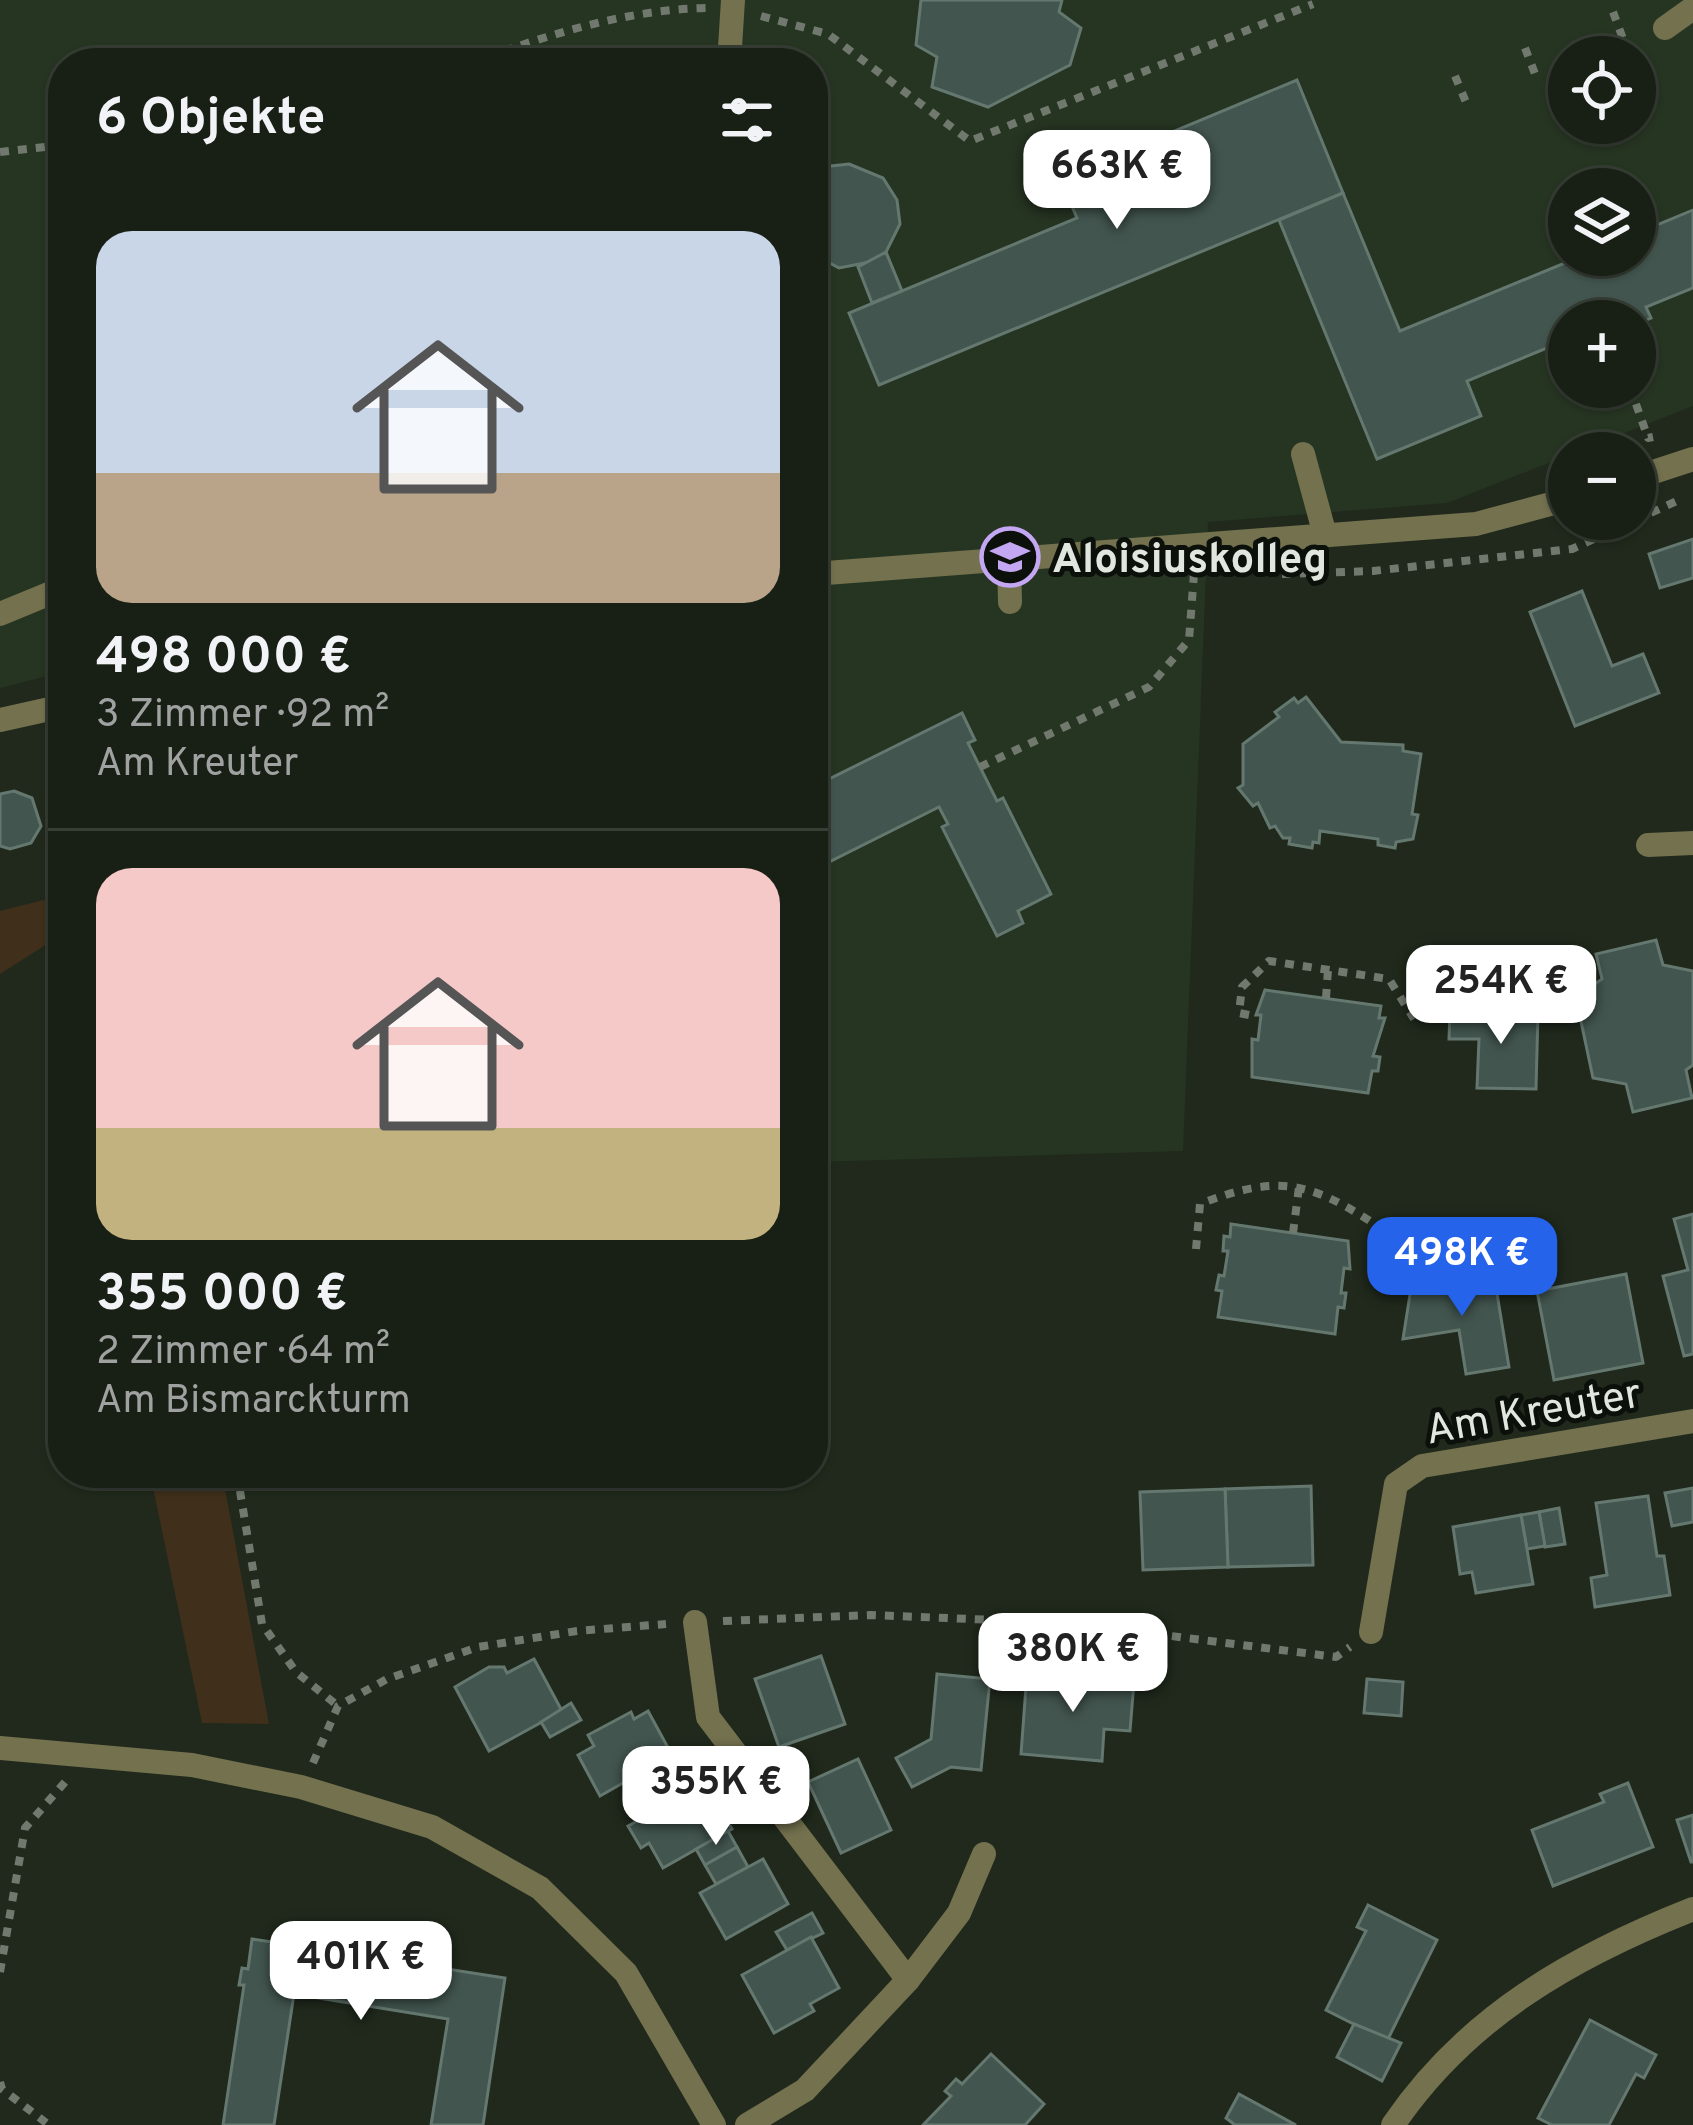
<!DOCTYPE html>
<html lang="de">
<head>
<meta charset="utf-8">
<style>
	body { margin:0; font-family:Overpass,sans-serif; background:#21271e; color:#f1f3f6; height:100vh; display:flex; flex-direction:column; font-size:45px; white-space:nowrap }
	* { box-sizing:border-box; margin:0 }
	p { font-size:39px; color:#9fa2a0 }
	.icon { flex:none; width:66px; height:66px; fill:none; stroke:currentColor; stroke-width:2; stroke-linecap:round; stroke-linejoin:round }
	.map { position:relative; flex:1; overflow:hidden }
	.details { position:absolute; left:48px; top:48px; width:780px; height:1440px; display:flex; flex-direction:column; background:#181f15; border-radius:48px; box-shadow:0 3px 9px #0004,0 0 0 3px #363d34 }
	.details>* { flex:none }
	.controls { position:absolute; left:1548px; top:36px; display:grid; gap:24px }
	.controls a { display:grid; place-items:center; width:108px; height:108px; border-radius:50%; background:#181f15; box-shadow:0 3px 9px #0004,0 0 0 3px #363d34; font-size:60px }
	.price { position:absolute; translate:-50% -102px; padding:0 27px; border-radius:24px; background:#fff; color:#222; font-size:39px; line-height:78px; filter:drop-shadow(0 3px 6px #0008) }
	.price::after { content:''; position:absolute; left:50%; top:72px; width:36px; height:27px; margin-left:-18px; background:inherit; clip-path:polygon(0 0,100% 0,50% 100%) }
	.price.selected { background:#2563eb; color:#fff }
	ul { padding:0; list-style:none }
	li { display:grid; align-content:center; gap:24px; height:636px; padding:0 48px }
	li+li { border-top:3px solid #363d34 }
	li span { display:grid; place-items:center; height:372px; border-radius:36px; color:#555 }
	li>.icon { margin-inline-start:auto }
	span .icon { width:216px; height:216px; fill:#fffc; stroke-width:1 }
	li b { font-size:51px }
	h2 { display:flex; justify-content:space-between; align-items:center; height:144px; padding:0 48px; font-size:51px }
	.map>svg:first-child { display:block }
	.built { fill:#263422; fill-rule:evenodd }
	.green { fill:#3f2f1b }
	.building { fill:#42554e; stroke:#647870; stroke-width:3 }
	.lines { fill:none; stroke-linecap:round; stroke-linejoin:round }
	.path { stroke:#71796e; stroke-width:8; stroke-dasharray:9 9; stroke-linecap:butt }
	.service { stroke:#73714e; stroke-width:24 }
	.minor { stroke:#73714e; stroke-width:24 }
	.tertiary { stroke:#73714e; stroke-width:24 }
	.labels { text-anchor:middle; stroke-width:10; stroke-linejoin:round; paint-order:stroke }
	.poi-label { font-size:42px; font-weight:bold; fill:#e1e7df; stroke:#0c100b; text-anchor:start }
	.street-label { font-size:42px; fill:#e1e7df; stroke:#0c100b }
</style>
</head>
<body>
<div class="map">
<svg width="1693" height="2125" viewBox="0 0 1693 2125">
	<rect width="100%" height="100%" fill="#20291c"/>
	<path class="built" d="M 0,0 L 1693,0 L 1693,406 L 1447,503 L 1208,522 L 1183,1151 L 813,1162 L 813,63 L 63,63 L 63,672 L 0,688 ZM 1569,57 L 1635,57 L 1635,123 L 1569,123 ZM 1569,189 L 1635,189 L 1635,255 L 1569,255 ZM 1569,321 L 1635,321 L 1635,387 L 1569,387 Z"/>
	<g class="green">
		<polygon points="63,895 63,934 0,974 0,911"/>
		<polygon points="150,1473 222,1473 269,1724 202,1723"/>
	</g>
	<g class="building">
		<polygon points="921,0 1062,0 1059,12 1081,28 1070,65 988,107 932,87 937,57 916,45"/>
		<polygon points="1297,80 1343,193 879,385 849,313 1077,218 1071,204 1139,176 1129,150"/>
		<polygon points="849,164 883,178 897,200 900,224 886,252 875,261 839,268 813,254 813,178 831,166"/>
		<polygon points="1343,193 1400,331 1584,255 1635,255 1635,234 1693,210 1693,288 1646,307 1651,318 1635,325 1635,321 1569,321 1569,352 1564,341 1467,381 1481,416 1377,459 1279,220"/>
		<polygon points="886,252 902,291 872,303 858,267"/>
		<polygon points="1693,539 1693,578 1660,588 1649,554"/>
		<polygon points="1582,591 1612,666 1643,654 1659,693 1575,726 1530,612"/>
		<polygon points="1306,697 1341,742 1403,745 1403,751 1421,754 1412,814 1418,815 1413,839 1396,842 1395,848 1378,845 1378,839 1320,831 1319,843 1313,842 1312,848 1289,844 1290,838 1283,838 1275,826 1270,828 1258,803 1253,806 1238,788 1243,785 1243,744 1279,717 1275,712 1294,698 1298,703"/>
		<polygon points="962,713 975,740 968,743 997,801 1003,798 1051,894 1018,911 1023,923 997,936 942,827 948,824 939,807 813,870 813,787"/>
		<polygon points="14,791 32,798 41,826 31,843 10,849 0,846 0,794"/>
		<polygon points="1656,940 1663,965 1693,971 1693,1065 1686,1070 1692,1098 1633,1112 1626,1084 1593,1078 1576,998 1602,979 1596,954"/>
		<polygon points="1450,971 1471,971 1470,1012 1450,1011"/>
		<polygon points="1265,990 1381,1006 1379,1018 1385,1018 1373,1056 1380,1057 1378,1071 1372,1071 1368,1093 1252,1077 1252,1039 1258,1040 1261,1015 1256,1015"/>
		<polygon points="1450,1011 1538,1013 1536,1089 1477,1088 1479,1039 1449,1039"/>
		<polygon points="1693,1214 1693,1354 1684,1356 1663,1276 1688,1270 1674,1219"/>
		<polygon points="1231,1224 1348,1241 1350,1269 1344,1268 1341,1293 1346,1293 1344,1308 1338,1307 1335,1334 1218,1317 1222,1291 1216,1290 1219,1275 1224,1276 1228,1251 1223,1251 1224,1236 1230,1237"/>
		<polygon points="1626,1274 1643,1363 1554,1380 1537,1291"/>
		<polygon points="1494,1275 1509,1367 1466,1374 1459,1330 1403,1339 1411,1288"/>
		<polygon points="1311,1486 1313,1565 1228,1567 1225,1489"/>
		<polygon points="1693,1488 1693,1522 1672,1526 1665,1493"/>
		<polygon points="1225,1489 1228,1567 1143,1570 1140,1492"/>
		<polygon points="1648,1496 1657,1556 1664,1556 1670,1595 1595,1607 1591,1578 1607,1575 1596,1503"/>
		<polygon points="1559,1508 1565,1544 1545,1547 1539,1512"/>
		<polygon points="1539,1512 1545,1546 1527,1549 1521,1515"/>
		<polygon points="1521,1515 1533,1584 1476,1593 1472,1572 1460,1574 1453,1527"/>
		<polygon points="821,1656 845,1724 779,1747 755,1679"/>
		<polygon points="534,1659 562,1711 489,1751 455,1687 489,1667 504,1667 507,1673"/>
		<polygon points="1027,1673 1134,1682 1130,1731 1104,1729 1102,1761 1021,1754"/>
		<polygon points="937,1674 990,1679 981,1770 951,1767 912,1787 896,1758 931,1739"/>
		<polygon points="1367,1679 1403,1682 1401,1716 1364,1713"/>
		<polygon points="571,1703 581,1720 550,1737 541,1722"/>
		<polygon points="648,1711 672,1755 648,1768 656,1784 638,1794 630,1779 600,1796 578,1755 594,1746 588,1735 631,1712 634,1719"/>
		<polygon points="683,1749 691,1765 656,1784 648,1768"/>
		<polygon points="858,1759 891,1830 841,1853 808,1782"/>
		<polygon points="691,1765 702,1785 672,1802 661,1782"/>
		<polygon points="706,1783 732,1829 663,1868 649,1843 641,1848 628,1826"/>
		<polygon points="1628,1783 1653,1847 1553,1886 1532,1830 1604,1802 1600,1794"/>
		<polygon points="1693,1815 1693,1862 1691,1862 1677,1820"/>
		<polygon points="728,1831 737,1847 705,1865 696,1849"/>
		<polygon points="737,1847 748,1867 716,1884 705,1865"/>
		<polygon points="763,1859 788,1904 726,1939 700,1893"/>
		<polygon points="1368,1905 1437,1940 1387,2041 1326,2010 1366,1931 1357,1927"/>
		<polygon points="812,1913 823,1933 787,1950 776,1932"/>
		<polygon points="811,1937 839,1988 810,2004 814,2011 774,2033 742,1975"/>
		<polygon points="252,1939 505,1978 483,2125 431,2125 448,2019 294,1994 274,2125 223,2125 244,1985 239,1985 242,1968 248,1969"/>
		<polygon points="1590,2020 1656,2055 1644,2078 1636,2074 1609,2125 1552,2125 1538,2118"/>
		<polygon points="1354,2024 1401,2043 1382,2081 1337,2057"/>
		<polygon points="991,2054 1044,2104 1025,2125 923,2125 951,2096 945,2091 956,2079 962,2084"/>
		<polygon points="1239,2094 1296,2125 1235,2125 1226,2118"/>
	</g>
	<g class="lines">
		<g class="path">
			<polyline points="1613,12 1625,44"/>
			<polyline points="761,16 828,34 970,141 1313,4"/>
			<polyline points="1525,48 1537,79"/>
			<path d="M 470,63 C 548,35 623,10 706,8"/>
			<polyline points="1455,76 1468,107"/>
			<polyline points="0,152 63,145"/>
			<polyline points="1630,387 1648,438 1653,437"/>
			<polyline points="1282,574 1373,571 1572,549 1681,499"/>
			<polyline points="980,767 1149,687 1189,640 1194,573"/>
			<polyline points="1326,998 1328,970"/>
			<polyline points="1249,1015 1239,1013 1242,987 1269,961 1389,979 1414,1019"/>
			<polyline points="1293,1233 1299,1187"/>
			<path d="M 1196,1249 L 1200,1204 C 1280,1173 1312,1182 1382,1229"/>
			<polyline points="237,1473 262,1624 296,1672 338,1706"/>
			<polyline points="723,1621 871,1615 1069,1623 1336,1657 1350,1647"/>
			<polyline points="313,1763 338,1706 387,1679 478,1647 577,1631 666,1624"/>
			<polyline points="0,1972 25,1828 66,1781"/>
			<polyline points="0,2082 2,2089 49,2125"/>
		</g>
		<g class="service">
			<polyline points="1665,28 1693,8"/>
			<polyline points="729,63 733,0"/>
			<polyline points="1303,454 1325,535"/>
			<polyline points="1009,559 1010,602"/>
			<polyline points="0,614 63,588"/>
		</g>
		<g class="minor">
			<polyline points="1648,845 1693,843"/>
			<polyline points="695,1622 708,1717 908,1980"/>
			<polyline points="1371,1632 1396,1484 1422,1466 1693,1421"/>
			<polyline points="747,2125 805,2090 908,1980 959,1913 984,1854"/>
			<path d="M 1393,2125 C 1467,2016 1574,1956 1693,1909"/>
		</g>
		<g class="tertiary">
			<polyline points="1635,478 1693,459"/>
			<polyline points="813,574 1476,524 1569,499"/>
			<polyline points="0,720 63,706"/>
			<polyline points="0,1748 192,1765 301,1787 432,1827 540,1888 626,1973 714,2125"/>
		</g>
	</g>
	<defs>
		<g id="school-ring" transform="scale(3)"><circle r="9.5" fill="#0c100b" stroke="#c3a7f2" stroke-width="1.5"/><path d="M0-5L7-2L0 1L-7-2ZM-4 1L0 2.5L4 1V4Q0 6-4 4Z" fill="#c3a7f2"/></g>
	</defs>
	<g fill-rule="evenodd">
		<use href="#school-ring" x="1010" y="557"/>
	</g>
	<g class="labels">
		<g class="poi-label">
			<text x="1052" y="572">Aloisiuskolleg</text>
		</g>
		<g class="street-label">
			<text transform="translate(1533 1410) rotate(-10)" y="15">Am Kreuter</text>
		</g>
	</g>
</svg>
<div class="controls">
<a><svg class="icon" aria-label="locate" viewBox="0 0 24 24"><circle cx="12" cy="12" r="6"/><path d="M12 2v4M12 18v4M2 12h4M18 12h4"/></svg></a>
<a><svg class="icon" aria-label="layers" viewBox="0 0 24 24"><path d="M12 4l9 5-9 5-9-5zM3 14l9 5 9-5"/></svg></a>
<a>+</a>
<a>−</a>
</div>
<b class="price" style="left:1117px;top:232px">663K €</b>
<b class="price" style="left:1501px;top:1047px">254K €</b>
<b class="price selected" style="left:1462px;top:1319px">498K €</b>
<b class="price" style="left:1073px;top:1715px">380K €</b>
<b class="price" style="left:716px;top:1848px">355K €</b>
<b class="price" style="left:361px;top:2023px">401K €</b>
<section class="details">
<h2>6 Objekte<svg class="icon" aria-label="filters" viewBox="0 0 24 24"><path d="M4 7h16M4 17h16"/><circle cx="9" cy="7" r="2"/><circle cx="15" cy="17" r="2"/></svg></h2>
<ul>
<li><span style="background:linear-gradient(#c9d6e8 65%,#b9a48a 0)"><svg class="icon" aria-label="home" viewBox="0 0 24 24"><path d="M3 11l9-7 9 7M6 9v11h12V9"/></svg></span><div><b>498 000 €</b><p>3 Zimmer · 92 m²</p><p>Am Kreuter</p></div></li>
<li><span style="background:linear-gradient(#f6c9c9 70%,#c2b280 0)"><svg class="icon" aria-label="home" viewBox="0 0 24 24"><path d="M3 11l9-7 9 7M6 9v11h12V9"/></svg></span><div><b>355 000 €</b><p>2 Zimmer · 64 m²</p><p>Am Bismarckturm</p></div></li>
</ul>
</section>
</div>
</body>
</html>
